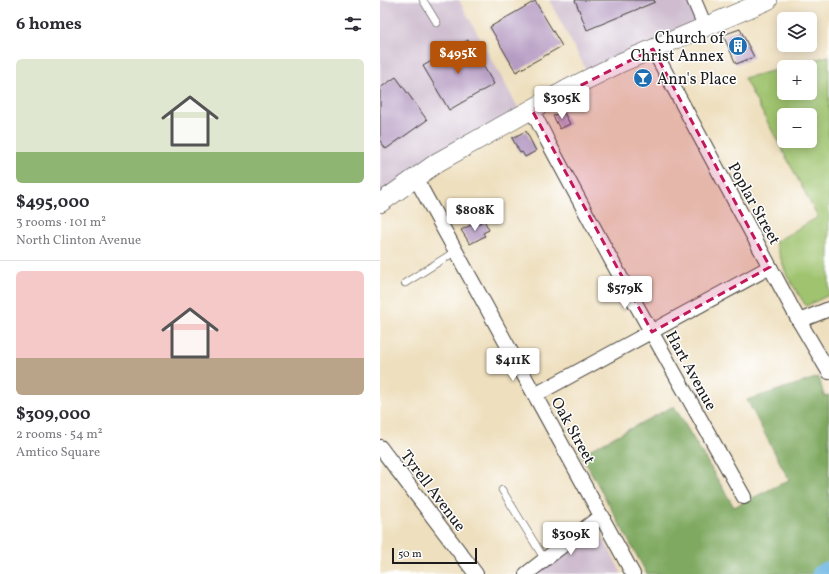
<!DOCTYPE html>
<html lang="en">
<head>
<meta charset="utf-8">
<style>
	body { margin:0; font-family:Vollkorn,serif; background:#f2f2f3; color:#2b2b33; height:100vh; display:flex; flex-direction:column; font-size:15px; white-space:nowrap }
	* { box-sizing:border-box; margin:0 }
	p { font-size:13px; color:#7c7c81 }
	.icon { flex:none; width:22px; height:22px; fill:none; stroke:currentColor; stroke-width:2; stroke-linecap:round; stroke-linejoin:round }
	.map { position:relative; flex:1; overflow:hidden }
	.side { display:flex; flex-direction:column; background:#fff; width:380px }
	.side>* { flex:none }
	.fabs { position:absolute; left:397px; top:12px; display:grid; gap:8px }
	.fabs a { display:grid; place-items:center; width:40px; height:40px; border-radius:6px; background:#fff; box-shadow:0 2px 10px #0003; font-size:20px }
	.scale { position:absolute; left:12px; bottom:10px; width:85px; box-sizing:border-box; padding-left:4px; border:2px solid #1c1c1c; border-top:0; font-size:11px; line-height:14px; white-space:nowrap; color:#1c1c1c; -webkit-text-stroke:3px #fff; paint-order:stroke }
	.price { position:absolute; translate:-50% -34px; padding:0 9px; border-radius:4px; background:#fff; color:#222; font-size:13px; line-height:26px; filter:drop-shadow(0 1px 2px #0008) }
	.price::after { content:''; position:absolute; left:50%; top:24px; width:12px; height:9px; margin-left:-6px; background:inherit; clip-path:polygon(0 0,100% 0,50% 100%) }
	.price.active { background:#b45309; color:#fff }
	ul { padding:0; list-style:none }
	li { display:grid; align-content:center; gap:8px; height:212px; padding:0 16px }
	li+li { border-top:1px solid #e1e1e2 }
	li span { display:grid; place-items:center; height:124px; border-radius:6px; color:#555 }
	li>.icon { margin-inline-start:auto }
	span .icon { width:72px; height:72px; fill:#fffc; stroke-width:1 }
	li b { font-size:17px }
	h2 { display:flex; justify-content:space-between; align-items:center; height:48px; padding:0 16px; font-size:17px }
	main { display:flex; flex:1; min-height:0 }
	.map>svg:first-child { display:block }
	.industrial { fill:#cfbdcf }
	.green { fill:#9fc36e; stroke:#5e7045; fill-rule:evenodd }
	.forest { fill:#7fa961; stroke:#4e623e }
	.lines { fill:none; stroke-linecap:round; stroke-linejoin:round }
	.river { stroke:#67b4e1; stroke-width:20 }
	.building { fill:#b69cc3 }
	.lane-casing { stroke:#3c3934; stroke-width:8 }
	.street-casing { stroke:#3c3934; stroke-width:16 }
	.secondary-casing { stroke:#3c3934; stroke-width:20 }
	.lane { stroke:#fff; stroke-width:7 }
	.street { stroke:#fff; stroke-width:14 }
	.secondary { stroke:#fff; stroke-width:19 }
	.marked { fill:#c2185b; fill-opacity:0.2; stroke:#c2185b; stroke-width:3; stroke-dasharray:8 5; stroke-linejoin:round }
	.labels { text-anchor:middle; stroke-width:3; stroke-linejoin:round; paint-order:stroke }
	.poi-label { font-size:16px; fill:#1c1c1c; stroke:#fff; text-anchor:end }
	.street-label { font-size:16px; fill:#1c1c1c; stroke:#fff }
</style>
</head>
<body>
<main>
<section class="side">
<h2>6 homes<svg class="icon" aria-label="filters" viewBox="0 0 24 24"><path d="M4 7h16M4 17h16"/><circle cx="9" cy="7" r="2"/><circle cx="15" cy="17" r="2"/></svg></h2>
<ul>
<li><span style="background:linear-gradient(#dfe7d0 75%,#8fb573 0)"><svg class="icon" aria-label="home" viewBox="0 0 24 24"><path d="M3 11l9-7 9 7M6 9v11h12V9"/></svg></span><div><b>$495,000</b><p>3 rooms · 101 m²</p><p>North Clinton Avenue</p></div></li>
<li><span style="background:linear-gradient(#f6c9c9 70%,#b9a48a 0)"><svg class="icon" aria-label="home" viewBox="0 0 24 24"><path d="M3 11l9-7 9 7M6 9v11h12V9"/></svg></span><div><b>$309,000</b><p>2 rooms · 54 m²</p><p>Amtico Square</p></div></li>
</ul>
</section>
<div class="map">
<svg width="449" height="574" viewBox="0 0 449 574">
	<rect width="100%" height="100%" fill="#fff"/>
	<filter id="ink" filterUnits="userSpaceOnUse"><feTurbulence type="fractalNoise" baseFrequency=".025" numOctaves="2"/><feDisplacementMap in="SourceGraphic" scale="8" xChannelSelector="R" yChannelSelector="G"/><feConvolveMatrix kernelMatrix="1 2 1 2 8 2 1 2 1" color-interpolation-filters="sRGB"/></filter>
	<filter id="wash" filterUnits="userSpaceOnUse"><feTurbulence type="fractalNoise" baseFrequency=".012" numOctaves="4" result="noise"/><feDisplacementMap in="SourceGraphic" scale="16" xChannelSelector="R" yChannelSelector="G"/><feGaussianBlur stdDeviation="0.9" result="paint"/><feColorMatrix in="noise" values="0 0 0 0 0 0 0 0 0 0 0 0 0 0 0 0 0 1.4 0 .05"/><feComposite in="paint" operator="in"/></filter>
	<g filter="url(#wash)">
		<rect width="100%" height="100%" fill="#eedfbe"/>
		<g class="industrial">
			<polygon points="0,0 79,0 140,111 0,209"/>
			<polygon points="169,0 314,0 324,24 209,75"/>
			<polygon points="219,531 242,574 149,574"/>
		</g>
		<path class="green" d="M 449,56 L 449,295 L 426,306 L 407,276 L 395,242 L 438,217 L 364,78 L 404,68 L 404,93 L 430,93 L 430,67 L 406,67 ZM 404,115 L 430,115 L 430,141 L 404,141 Z"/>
		<polygon class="forest" points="439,377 444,396 449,395 449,574 267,574 201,454 294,406 354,507 409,480 367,400"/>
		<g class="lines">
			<polyline class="river" points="442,574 449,571"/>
		</g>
		<g id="blocks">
			<g class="building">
				<polygon points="195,0 274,0 275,2 207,30"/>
				<polygon points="155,1 182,46 136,72 110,27"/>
				<polygon points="360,29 374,57 356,64 343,35"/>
				<polygon points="88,40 114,84 69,110 43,66"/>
				<polygon points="16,77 47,120 6,149 0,141 0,88"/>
				<polygon points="183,111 190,124 180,129 173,116"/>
				<polygon points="146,131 156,151 145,157 142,152 140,153 132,138"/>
				<polygon points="104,220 109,230 103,233 105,236 90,244 81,230 97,222 98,224"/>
			</g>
		</g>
	</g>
	<g filter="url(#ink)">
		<use href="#blocks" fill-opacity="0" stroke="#3c3934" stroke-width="1"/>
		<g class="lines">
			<g class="lane-casing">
				<g id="lane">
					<polyline points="43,0 57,23"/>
					<polyline points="25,283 76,251"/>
					<polyline points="122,490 165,560"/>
				</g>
			</g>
			<g class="street-casing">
				<g id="street">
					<polyline points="314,0 325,26"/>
					<polyline points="273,49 419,321 449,372"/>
					<polyline points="152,110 168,142 235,267 364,497"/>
					<polyline points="35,177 253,574"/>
					<polyline points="419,321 449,309"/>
					<polyline points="155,395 390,267"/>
					<polyline points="0,447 96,574"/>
					<polyline points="146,574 213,522 223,517"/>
				</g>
			</g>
			<g class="secondary-casing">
				<polyline id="secondary" points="0,203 58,162 188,89 240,63 388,0"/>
			</g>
			<use href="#lane" class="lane"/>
			<use href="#street" class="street"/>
			<use href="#secondary" class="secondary"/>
		</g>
	</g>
	<path class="marked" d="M 273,49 L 390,267 L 272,332 L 152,110 Z"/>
	<defs>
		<g id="building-disc" transform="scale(1)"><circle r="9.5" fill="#1f6fb2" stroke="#fff"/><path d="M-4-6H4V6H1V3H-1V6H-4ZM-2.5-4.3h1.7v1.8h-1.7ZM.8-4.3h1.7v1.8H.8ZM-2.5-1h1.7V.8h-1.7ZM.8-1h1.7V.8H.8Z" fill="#fff"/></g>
		<g id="bar-disc" transform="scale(1)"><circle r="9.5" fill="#1f6fb2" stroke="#fff"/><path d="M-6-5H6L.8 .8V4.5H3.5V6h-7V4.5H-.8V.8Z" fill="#fff"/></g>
	</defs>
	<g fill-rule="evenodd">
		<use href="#building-disc" x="358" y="46"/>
		<use href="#bar-disc" x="263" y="78"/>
	</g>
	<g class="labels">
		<g class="poi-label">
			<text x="344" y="43">Church of<tspan x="344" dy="18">Christ Annex</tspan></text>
			<text x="277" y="84" text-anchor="start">Ann's Place</text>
		</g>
		<g class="street-label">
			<text transform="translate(375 203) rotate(61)" y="6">Poplar Street</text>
			<text transform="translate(312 370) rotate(61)" y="6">Hart Avenue</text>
			<text transform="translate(194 430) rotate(61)" y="6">Oak Street</text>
			<text transform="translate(54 490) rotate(53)" y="6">Tyrell Avenue</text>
		</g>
	</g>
</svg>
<div class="fabs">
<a><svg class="icon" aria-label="layers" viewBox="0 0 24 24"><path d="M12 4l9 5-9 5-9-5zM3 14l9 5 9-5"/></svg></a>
<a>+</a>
<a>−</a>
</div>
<div class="scale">50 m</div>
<b class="price active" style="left:78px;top:75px">$495K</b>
<b class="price" style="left:182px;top:120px">$305K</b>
<b class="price" style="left:95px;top:232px">$808K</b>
<b class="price" style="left:245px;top:310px">$579K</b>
<b class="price" style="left:133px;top:382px">$411K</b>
<b class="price" style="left:191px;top:556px">$309K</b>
</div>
</main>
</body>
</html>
